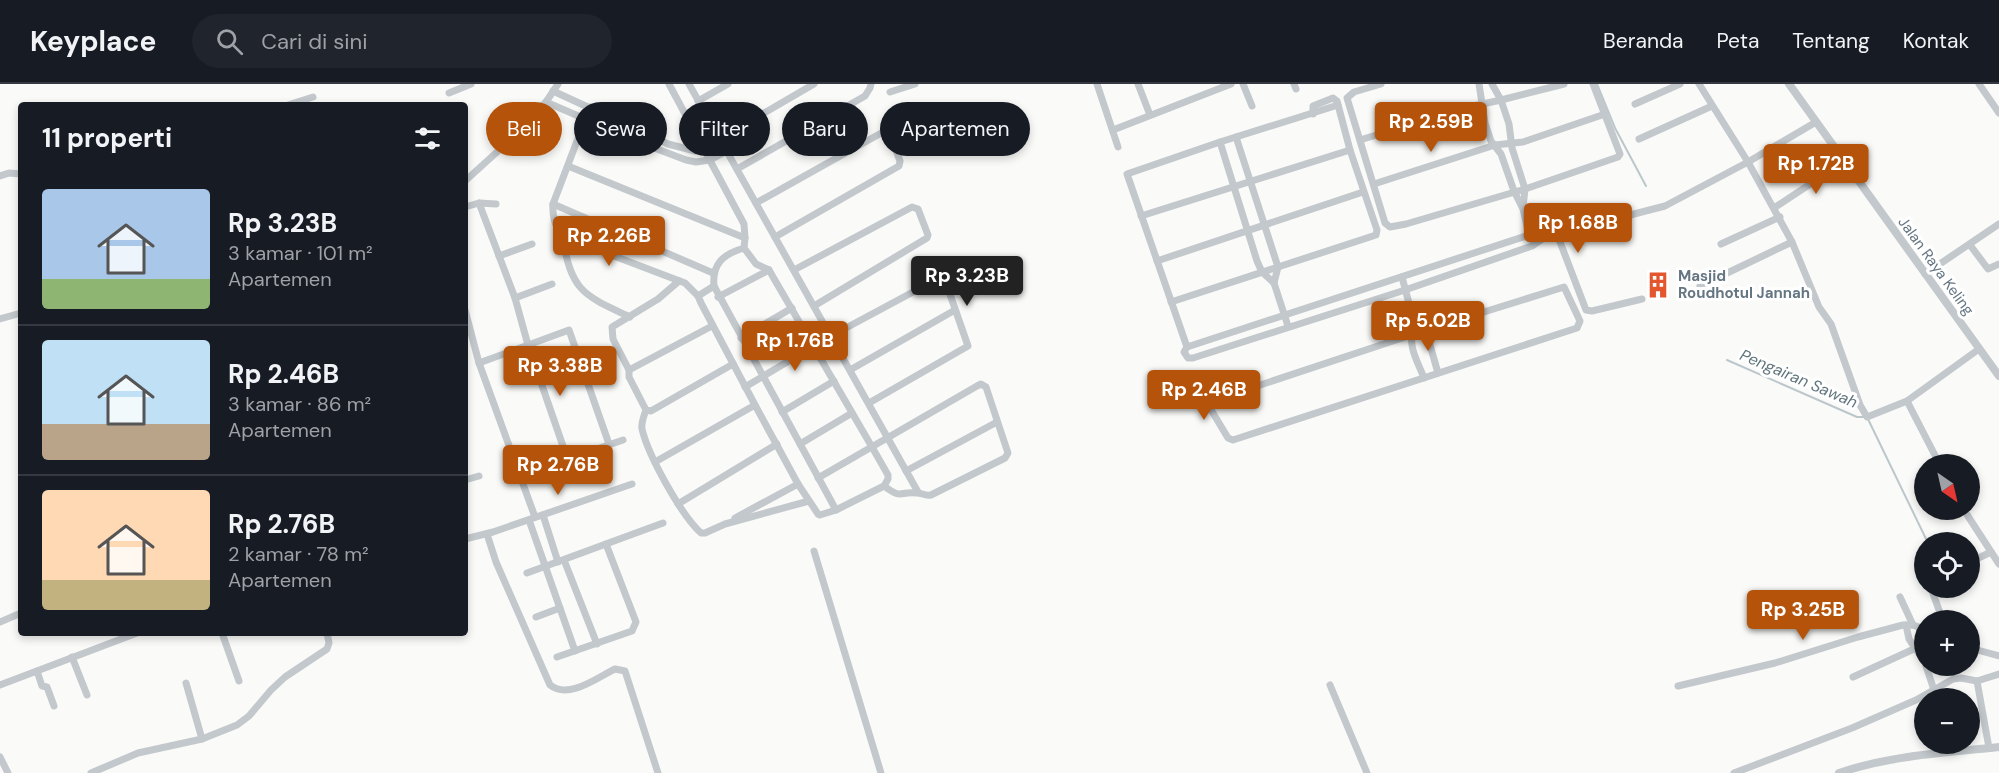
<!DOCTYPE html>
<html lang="id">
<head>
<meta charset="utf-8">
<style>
	body { margin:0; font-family:"DM Sans",sans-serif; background:#20242c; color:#f1f3f6; height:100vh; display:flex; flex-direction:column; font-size:22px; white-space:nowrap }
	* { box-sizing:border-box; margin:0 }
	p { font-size:20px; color:#9ea1a6 }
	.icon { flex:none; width:33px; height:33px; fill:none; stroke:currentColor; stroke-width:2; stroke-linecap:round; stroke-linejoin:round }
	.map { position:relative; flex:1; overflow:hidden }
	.drawer { position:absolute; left:18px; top:18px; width:450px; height:534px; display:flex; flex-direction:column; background:#171b24; border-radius:6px; box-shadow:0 3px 9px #0003 }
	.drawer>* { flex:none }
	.guide { position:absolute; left:486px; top:18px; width:570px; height:54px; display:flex; gap:12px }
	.needle { width:39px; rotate:146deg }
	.controls { position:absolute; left:1914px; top:370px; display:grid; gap:12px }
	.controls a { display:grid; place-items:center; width:66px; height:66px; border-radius:50%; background:#171b24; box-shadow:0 3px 9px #0003; font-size:30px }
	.price { position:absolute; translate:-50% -51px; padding:0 14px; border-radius:6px; background:#b45309; color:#fff; font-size:20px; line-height:39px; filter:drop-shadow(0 2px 3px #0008) }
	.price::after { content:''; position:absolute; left:50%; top:36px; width:18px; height:14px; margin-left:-9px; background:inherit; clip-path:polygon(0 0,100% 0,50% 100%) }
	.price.active { background:#222; color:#fff }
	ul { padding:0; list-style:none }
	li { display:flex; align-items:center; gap:18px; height:150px; padding:0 24px }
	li+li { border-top:2px solid #363941 }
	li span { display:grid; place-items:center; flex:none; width:168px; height:120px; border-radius:6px; color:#555 }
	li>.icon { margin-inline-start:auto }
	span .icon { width:72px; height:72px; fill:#fffc; stroke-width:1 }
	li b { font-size:26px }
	h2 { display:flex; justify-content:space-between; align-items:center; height:72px; padding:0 24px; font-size:26px }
	.pill { padding:0 21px; border-radius:27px; background:#171b24; box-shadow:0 3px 9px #0003; font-size:21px; line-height:54px }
	.pill.active { background:#b45309; color:#fff }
	header { display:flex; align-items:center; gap:36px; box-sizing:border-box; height:84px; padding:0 30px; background:#171b24; border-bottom:2px solid #363941 }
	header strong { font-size:28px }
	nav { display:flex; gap:33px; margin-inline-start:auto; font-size:21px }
	.search { width:420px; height:54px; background:#20242c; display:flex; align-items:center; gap:15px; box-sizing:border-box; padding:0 21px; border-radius:33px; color:#9ea1a6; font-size:22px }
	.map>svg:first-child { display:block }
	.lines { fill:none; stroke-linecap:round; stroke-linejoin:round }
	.stream { stroke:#bbc7cb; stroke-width:2 }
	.minor { stroke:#c3c8cc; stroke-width:7 }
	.tertiary { stroke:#c3c8cc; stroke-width:8 }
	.labels { text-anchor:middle; stroke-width:6; stroke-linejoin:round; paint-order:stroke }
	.street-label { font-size:15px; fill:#657683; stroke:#fff }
	.poi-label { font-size:15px; font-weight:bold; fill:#657683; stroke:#fff; text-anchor:start }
	.water-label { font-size:16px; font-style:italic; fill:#60757c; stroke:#fff }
</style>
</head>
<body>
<header>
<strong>Keyplace</strong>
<div class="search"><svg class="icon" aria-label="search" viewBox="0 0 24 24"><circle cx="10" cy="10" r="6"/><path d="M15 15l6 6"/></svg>Cari di sini</div>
<nav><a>Beranda</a><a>Peta</a><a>Tentang</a><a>Kontak</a></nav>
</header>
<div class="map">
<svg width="1999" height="689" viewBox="0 0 1999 689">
	<rect width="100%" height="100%" fill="#fafaf8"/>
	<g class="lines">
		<g class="stream">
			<polyline points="1597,0 1615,44 1646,102"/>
			<polyline points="1727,276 1857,333 1867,333 1928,459"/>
		</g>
		<g class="minor">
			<polyline points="669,0 744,140 745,154"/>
			<polyline points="689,0 918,408"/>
			<polyline points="1097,0 1118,63"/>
			<polyline points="1138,0 1150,31"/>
			<polyline points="1243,0 1252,22"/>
			<polyline points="1294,0 1296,5"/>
			<polyline points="1381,0 1354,8 1347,14 1385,139 1390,143 1406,140 1525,105 1618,73 1620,70 1593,0"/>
			<polyline points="1479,0 1485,39 1491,57 1501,70 1514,107 1523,125 1530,155"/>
			<polyline points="1492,0 1501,16 1509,40 1512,64 1525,105 1523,123"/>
			<polyline points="1699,0 1748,78 1792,158 1819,223 1831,240 1860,321 1867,333 1907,317 1979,265"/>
			<polyline points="1979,0 1999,29"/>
			<polyline points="553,7 668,60 695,67 704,64 814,0"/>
			<polyline points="890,8 915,0"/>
			<polyline points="449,9 471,0"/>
			<polyline points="698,17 728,0"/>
			<polyline points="546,18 636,57 686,76 696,78 710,76 727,67"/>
			<polyline points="1635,20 1680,0"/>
			<polyline points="288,21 313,13"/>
			<polyline points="1338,21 1220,58 1127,90 1187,263 1184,268 1188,274 1193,274 1405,206 1532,162 1545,153"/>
			<path d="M 590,23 L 553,120 C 552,137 557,150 572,156 L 685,199 L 698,212"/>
			<polyline points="1113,46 1231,0"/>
			<polyline points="1236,53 1278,183 1274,199"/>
			<polyline points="1639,55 1712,22"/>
			<polyline points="1360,56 1464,24 1501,16 1564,0"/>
			<polyline points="1220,58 1257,177 1262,188 1274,199 1288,242"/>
			<polyline points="568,82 745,154 744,164 756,180 769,186 872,363 888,391 888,395 884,402 836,426 820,431 818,430 798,400 755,321 701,219 698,212 714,202"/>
			<polyline points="737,85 865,12 870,4 871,0"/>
			<polyline points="0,92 9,89 21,90"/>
			<polyline points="465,97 497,68 546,18 558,0"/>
			<polyline points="1374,100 1495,61 1523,58 1605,30"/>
			<polyline points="479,119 515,214 528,261 573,391"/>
			<polyline points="756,119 883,48 890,51 900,77 899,82 775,153"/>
			<polyline points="553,120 713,189"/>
			<polyline points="465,123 479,119 496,120"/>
			<polyline points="1774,124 1845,77"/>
			<polyline points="1141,132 1350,66"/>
			<polyline points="1557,150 1586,226 1592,227 1642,215"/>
			<path d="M 562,152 C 572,207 581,210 630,233"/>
			<polyline points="1721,160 1780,133"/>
			<polyline points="1970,161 1988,185 1999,180"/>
			<path d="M 744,164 C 723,170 712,180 714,202 L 836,426"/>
			<polyline points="499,172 532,160"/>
			<polyline points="1157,177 1363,108"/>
			<polyline points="794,186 912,123 918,125 928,151 927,154 814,222"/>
			<polyline points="1925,190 1999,140"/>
			<path d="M 1402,193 L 1415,242 C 1406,260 1417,276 1424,294"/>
			<polyline points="679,197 658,215 612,243 613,255 629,286 629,293 646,326 651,327 733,280"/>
			<polyline points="1700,202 1792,158"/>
			<polygon points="1564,203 1580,237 1577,244 1233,356 1228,354 1210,324 1211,318 1218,315 1423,247"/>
			<polyline points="718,213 769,186"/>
			<polyline points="515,214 552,200"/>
			<polyline points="1171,218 1376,151 1377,146 1350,66 1337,17 1333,14 1313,22 1313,30"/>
			<polyline points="465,226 479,279 535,433"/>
			<polyline points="0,235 21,229"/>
			<polyline points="1419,245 1428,254 1438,289"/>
			<polyline points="741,254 792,224"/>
			<polyline points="1187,263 1529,151 1545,153 1665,122 1748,78 1816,38"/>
			<polyline points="479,279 569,246 609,360"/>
			<polyline points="629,286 712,242"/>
			<polyline points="850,286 955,226"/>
			<polyline points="745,303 831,252 941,193 945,196 968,262 869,319"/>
			<polyline points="1907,317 1940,381"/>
			<path d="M 646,326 C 644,332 641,338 642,345 C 648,371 681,431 701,449 L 705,449 L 725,440 L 809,417"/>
			<polyline points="782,328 834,297"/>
			<polyline points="800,360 852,329"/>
			<polyline points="568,375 623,356"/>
			<polyline points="655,378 755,321"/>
			<polyline points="906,387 997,338"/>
			<path d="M 818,394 L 977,302 L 981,300 L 986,303 L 1008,369 L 1005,374 L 931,411 C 924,412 922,409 917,409 C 898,407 903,416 884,402"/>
			<polyline points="465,396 479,392"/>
			<polyline points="678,420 777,360"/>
			<polyline points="1964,426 1999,480"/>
			<polyline points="543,431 558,478"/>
			<polyline points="735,434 798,400"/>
			<polyline points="529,436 575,567"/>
			<path d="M 487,450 L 496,478 L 550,601 C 569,616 598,593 615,585 L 625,587 L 658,689"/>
			<polyline points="465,455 493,448 632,400"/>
			<polyline points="814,467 881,689"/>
			<polyline points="564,476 597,560"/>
			<polyline points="1970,478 1991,468"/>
			<polyline points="527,489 663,439"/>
			<polyline points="1931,504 1943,537"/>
			<polyline points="1900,513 1913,541"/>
			<polyline points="536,533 560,524"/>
			<polyline points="0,538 21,529"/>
			<polyline points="1906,541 1909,555 1924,577"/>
			<polyline points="222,549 239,597"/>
			<polyline points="1970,564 1999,572"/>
			<polyline points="72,573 87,611"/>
			<polyline points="557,573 632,547 636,538 606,460"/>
			<polyline points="1926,582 1934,606"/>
			<polyline points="37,587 42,602 47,603 54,622"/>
			<polyline points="1853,593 1916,564"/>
			<polyline points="1977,597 1989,664"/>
			<polyline points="186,599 202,655"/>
			<polyline points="0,601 137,549"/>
			<polyline points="1330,601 1367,689"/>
			<polyline points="1678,602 1775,579 1858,553 1903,541 1913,541 1924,545"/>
			<polyline points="0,673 8,689"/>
			<polyline points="91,689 138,669 202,655 237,641 249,632 271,606 285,593 327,565 329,559 327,549"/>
			<polyline points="1734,689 1852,644 1916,616 1953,595 1961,594 1977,597 1999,590"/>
		</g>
		<g class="tertiary">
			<polyline points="1789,0 1999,292"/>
			<path d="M 1839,689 C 1891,671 1946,669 1999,663"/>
		</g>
	</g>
	<defs>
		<g id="building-bare" transform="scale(2.07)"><path d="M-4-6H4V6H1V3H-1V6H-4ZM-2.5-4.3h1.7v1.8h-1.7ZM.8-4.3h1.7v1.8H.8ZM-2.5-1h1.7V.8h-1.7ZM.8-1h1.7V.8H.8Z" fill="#e4572e" stroke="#fff" stroke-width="2.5" paint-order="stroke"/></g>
	</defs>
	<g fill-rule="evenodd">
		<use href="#building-bare" x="1658" y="201"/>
	</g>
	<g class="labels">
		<g class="street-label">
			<text transform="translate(1936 182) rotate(54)" y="5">Jalan Raya Keling</text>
		</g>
		<g class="poi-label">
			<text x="1678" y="197">Masjid<tspan x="1678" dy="17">Roudhotul Jannah</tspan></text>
		</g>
		<g class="water-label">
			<text transform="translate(1799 294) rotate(23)" y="6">Pengairan Sawah</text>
		</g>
	</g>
</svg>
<div class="controls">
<a><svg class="needle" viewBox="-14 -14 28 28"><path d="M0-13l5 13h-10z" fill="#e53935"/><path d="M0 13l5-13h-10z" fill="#9ea1a6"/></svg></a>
<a><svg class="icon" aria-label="locate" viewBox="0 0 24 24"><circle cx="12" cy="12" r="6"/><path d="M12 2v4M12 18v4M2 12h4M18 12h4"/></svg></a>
<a>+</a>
<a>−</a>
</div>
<b class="price" style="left:1431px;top:69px">Rp 2.59B</b>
<b class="price" style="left:1816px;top:111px">Rp 1.72B</b>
<b class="price" style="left:1578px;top:170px">Rp 1.68B</b>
<b class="price" style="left:609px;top:183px">Rp 2.26B</b>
<b class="price active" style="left:967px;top:223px">Rp 3.23B</b>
<b class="price" style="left:1428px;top:268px">Rp 5.02B</b>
<b class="price" style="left:795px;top:288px">Rp 1.76B</b>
<b class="price" style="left:560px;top:313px">Rp 3.38B</b>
<b class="price" style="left:1204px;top:337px">Rp 2.46B</b>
<b class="price" style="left:558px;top:412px">Rp 2.76B</b>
<b class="price" style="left:1803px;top:557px">Rp 3.25B</b>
<div class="guide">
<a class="pill active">Beli</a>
<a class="pill">Sewa</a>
<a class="pill">Filter</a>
<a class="pill">Baru</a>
<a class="pill">Apartemen</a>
</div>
<section class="drawer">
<h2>11 properti<svg class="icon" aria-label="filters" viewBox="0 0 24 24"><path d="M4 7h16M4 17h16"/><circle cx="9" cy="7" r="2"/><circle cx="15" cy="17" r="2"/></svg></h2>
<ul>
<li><span style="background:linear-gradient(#a9c7e8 75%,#8fb573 0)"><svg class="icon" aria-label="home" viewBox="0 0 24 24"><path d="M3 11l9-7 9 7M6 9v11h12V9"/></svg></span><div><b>Rp 3.23B</b><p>3 kamar · 101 m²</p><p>Apartemen</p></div></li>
<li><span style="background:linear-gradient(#bfe0f5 70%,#b9a48a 0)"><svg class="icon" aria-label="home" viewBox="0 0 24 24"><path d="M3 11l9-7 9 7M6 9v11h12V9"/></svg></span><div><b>Rp 2.46B</b><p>3 kamar · 86 m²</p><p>Apartemen</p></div></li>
<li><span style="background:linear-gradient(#ffd9b3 75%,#c2b280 0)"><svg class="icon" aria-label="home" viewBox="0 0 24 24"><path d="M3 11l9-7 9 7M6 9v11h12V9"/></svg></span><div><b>Rp 2.76B</b><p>2 kamar · 78 m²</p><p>Apartemen</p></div></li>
</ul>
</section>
</div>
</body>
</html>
